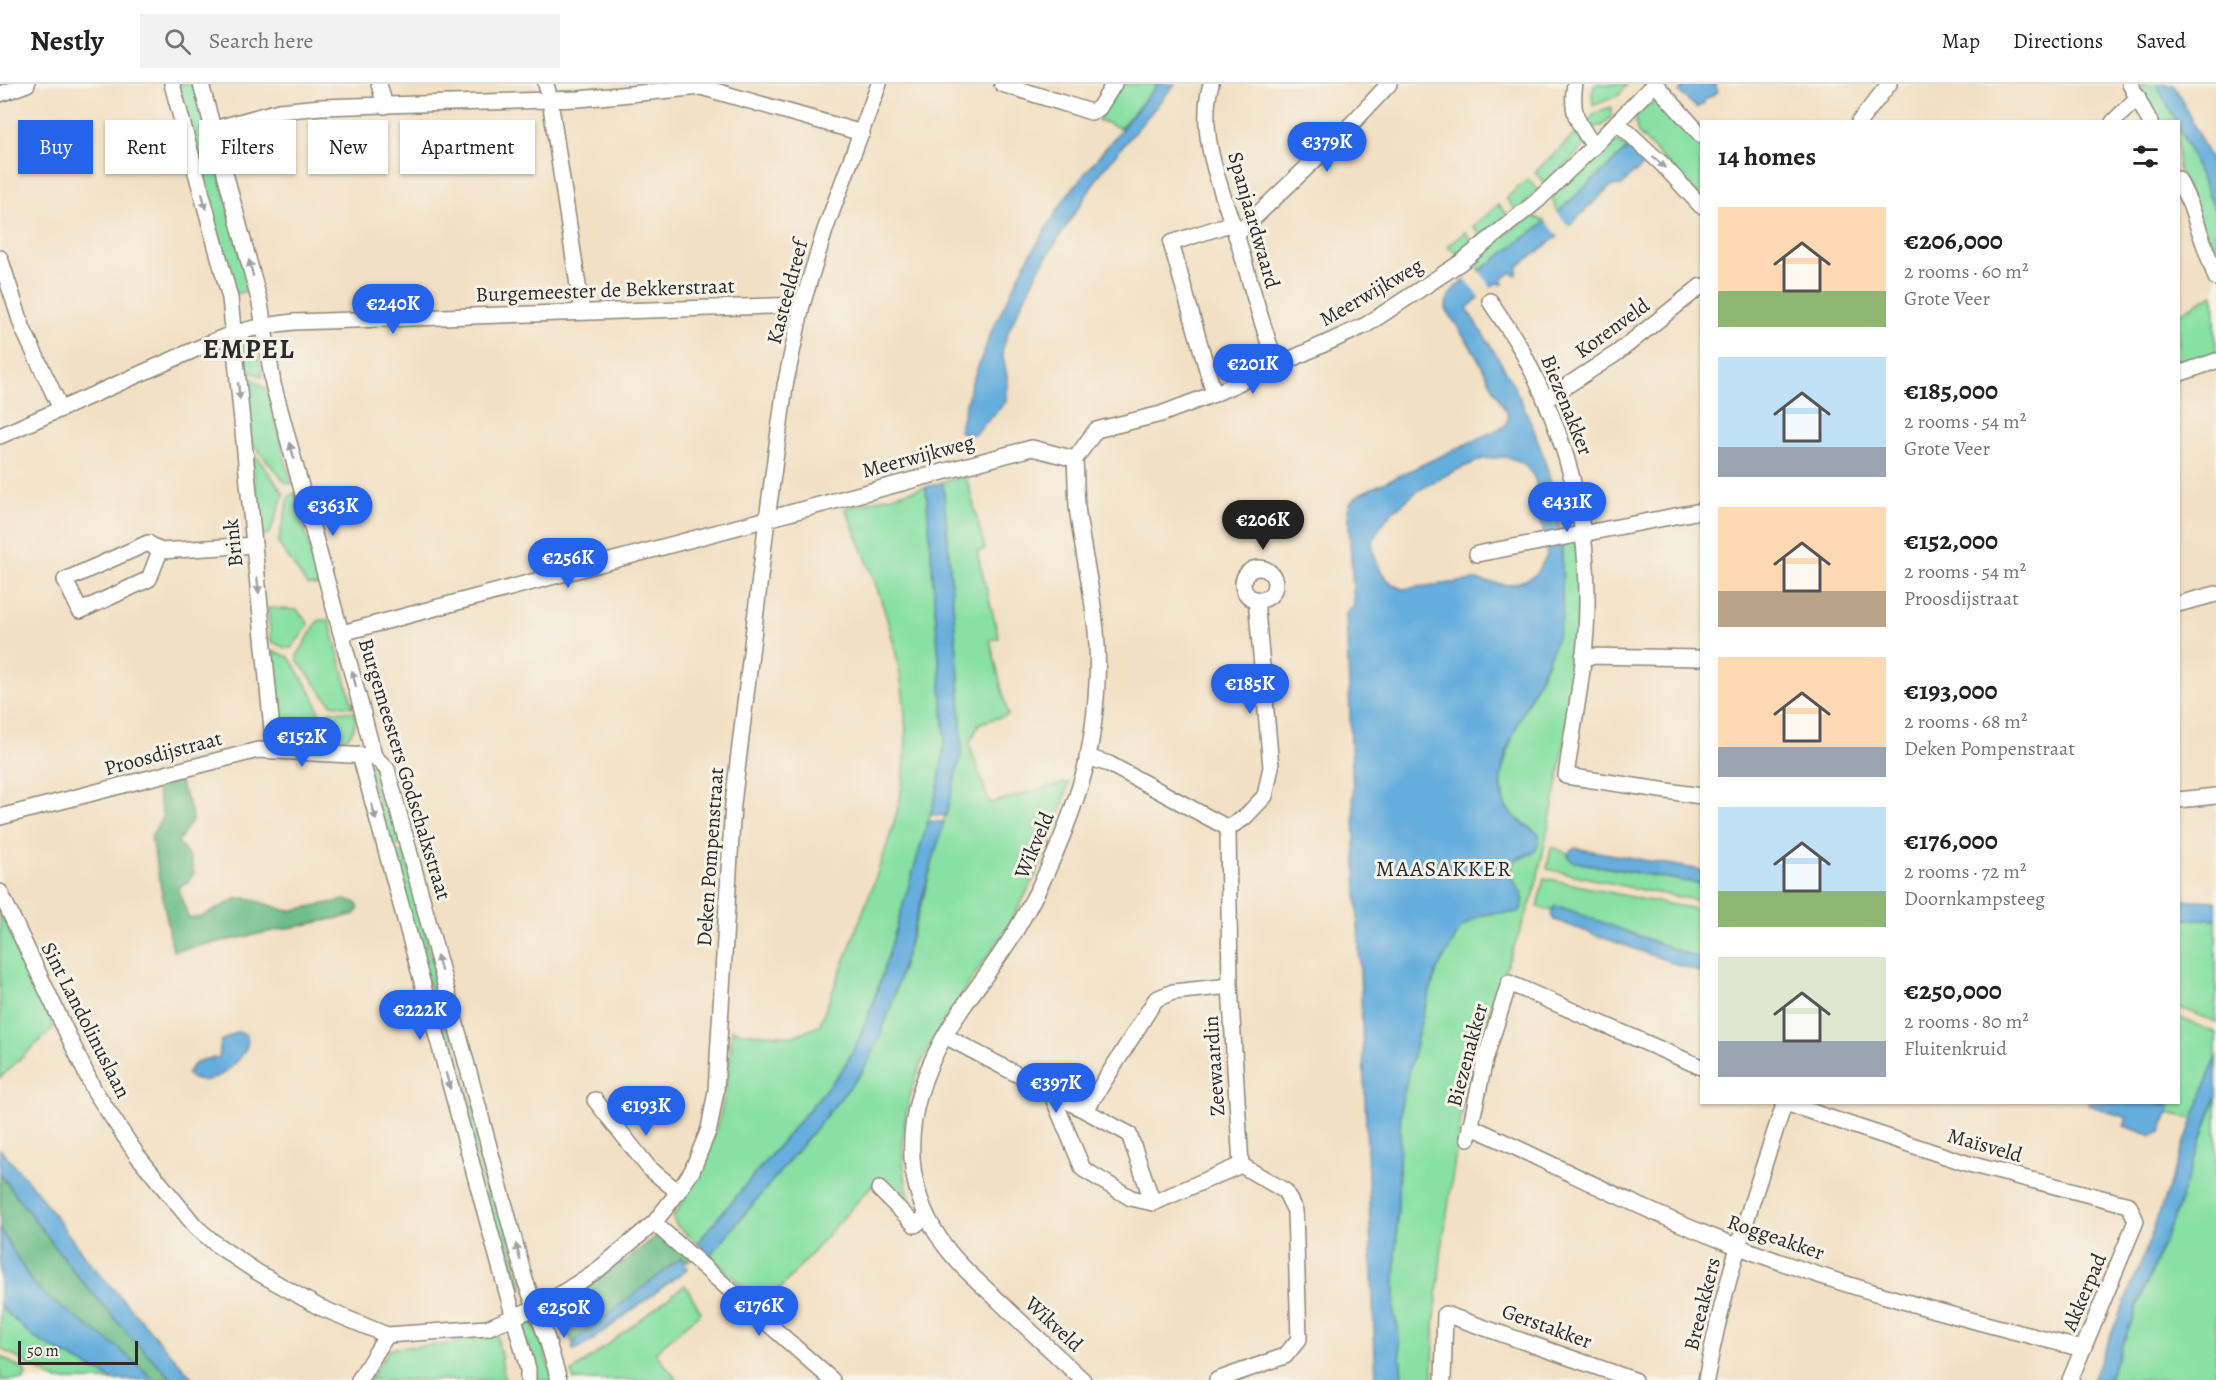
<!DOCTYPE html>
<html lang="en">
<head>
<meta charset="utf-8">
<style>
	body { margin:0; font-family:Alegreya,serif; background:#f2f2f2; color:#222; height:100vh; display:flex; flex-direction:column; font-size:22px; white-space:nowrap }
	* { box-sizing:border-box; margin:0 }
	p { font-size:20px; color:#767676 }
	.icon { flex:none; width:33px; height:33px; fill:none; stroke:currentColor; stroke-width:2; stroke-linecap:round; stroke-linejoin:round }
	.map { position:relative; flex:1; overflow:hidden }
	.panel { position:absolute; left:1700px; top:36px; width:480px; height:984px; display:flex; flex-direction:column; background:#fff; border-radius:0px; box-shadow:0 2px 4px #0004 }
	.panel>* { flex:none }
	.hud { position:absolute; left:18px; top:36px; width:570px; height:54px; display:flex; gap:12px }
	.scale { position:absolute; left:18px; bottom:15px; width:120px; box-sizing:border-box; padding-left:6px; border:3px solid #2b2b2b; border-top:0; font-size:16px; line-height:21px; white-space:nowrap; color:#2b2b2b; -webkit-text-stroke:4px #f7f3e8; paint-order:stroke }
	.price { position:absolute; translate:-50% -51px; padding:0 14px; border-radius:21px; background:#2563eb; color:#fff; font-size:20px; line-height:39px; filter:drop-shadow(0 2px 3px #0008) }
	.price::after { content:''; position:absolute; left:50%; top:36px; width:18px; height:14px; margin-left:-9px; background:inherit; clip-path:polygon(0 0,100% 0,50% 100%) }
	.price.selected { background:#222; color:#fff }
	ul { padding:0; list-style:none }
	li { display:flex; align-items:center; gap:18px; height:150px; padding:0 18px }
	li span { display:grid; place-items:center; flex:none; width:168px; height:120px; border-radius:0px; color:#555 }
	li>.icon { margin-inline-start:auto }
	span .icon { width:72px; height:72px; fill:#fffc; stroke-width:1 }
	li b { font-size:26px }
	h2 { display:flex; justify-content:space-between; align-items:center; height:72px; padding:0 18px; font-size:26px }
	.pill { padding:0 21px; border-radius:0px; background:#fff; box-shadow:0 2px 4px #0004; font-size:21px; line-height:54px }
	.pill.selected { background:#2563eb; color:#fff }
	header { display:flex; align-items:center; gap:36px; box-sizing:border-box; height:84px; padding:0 30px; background:#fff; border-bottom:2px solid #e0e0e0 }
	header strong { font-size:28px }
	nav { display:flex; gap:33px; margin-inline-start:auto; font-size:21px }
	.search { width:420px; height:54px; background:#f2f2f2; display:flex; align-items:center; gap:15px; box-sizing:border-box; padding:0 21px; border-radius:0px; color:#767676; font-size:22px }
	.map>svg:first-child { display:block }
	.green { fill:#88e0a4; stroke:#5a8668; stroke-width:1.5 }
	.forest { fill:#6ebe8a; stroke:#4c745a; stroke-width:1.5 }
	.water { fill:#66aedd; stroke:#486c84; stroke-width:1.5; fill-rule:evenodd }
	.pier { fill:#f2e0c4 }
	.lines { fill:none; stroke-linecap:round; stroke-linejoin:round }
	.minor-casing { stroke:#8e8678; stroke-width:18 }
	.minor { stroke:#fff; stroke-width:15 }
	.oneway { fill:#a0a0a0 }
	.labels { text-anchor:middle; stroke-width:6; stroke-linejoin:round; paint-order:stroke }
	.street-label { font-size:21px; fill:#2b2b2b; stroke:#f7f3e8 }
	.neighbourhood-label { font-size:22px; letter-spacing:1.5px; fill:#2b2b2b; stroke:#f7f3e8 }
	.district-label { font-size:27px; font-weight:bold; letter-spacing:1.5px; fill:#2b2b2b; stroke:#f7f3e8 }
</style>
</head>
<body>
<header>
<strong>Nestly</strong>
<div class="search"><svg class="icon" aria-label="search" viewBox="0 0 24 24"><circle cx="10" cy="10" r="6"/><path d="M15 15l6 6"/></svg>Search here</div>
<nav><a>Map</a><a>Directions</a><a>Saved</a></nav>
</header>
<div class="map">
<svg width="2216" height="1296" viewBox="0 0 2216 1296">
	<rect width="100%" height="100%" fill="#f7f3e8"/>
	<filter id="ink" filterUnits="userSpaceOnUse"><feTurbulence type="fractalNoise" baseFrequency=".0167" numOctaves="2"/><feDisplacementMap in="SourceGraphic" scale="12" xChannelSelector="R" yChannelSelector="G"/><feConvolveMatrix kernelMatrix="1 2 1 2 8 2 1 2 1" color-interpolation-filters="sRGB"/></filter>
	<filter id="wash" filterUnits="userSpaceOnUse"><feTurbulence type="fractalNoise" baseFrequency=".008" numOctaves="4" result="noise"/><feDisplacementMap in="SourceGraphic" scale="24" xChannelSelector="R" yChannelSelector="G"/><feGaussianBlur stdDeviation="1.35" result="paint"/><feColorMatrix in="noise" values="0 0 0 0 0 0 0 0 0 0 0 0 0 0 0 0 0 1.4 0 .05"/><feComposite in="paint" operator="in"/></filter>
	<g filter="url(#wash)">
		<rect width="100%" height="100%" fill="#f2e0c4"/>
		<g class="green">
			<polygon points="177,0 195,0 251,206 234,210"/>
			<polygon points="1122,0 1158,0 1120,44 1098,36"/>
			<polygon points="1594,0 1627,0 1619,11 1593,22 1592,9"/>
			<polygon points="2138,0 2156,0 2176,37 2157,37"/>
			<path d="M 1657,18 L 1670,22 L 1701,60 L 1701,114 L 1638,49 C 1631,33 1641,20 1657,18 Z"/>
			<polygon points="1611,23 1611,33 1602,42 1593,43 1587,38 1597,28"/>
			<polygon points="2178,42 2216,128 2216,179 2201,138 2178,85"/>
			<polygon points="1578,47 1584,62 1547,101 1535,88"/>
			<polygon points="1609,57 1623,60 1628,64 1557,129 1552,113"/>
			<polygon points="1528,95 1539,107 1516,127 1506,114"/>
			<polygon points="1498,121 1509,133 1482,154 1473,142"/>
			<polygon points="1531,131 1546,138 1479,187 1478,179 1481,174 1479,172"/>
			<polygon points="1465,148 1474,160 1461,169 1454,168 1448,162"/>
			<polygon points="2214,210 2216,268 2178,283 2178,230"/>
			<polygon points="249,252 254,258 263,293 243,284 241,259 242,255"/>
			<polygon points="244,292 250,293 267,306 292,400 286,399 251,358"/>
			<polygon points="252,373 258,374 284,410 270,449 261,452"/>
			<path d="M 966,392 L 985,465 L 977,468 L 999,554 L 990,556 L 1008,631 L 980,639 L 969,660 L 990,719 L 1069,698 C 1056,746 1038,791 1013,833 C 969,908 903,970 903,1064 C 903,1091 908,1119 921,1143 L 872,1101 L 764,1223 L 710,1172 L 863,987 L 877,960 L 891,922 L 924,811 L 962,666 L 959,594 L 943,398 Z"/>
			<path d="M 926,403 L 945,654 L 938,704 L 888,872 L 864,946 L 842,986 L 697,1159 L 676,1141 L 673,1133 C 713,1073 729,1017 732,945 L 738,948 L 793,952 L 819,942 C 838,895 856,848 873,801 C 886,765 900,727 904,688 C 914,596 881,506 845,424 Z"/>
			<polygon points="295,409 320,502 308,501 305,498 278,459 289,412"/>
			<path d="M 1577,455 L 1580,526 L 1577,566 L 1559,693 L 1534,810 L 1507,881 L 1498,901 L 1472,983 L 1462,1027 L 1441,1171 L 1434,1245 L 1433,1296 L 1402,1296 L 1398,1243 L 1394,1231 L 1401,1021 L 1424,926 L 1437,886 L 1461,844 L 1479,832 L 1494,829 L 1519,828 C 1532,810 1512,804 1510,787 L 1515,777 L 1531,770 L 1539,750 L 1511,730 L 1504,720 L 1501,691 L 1514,647 L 1548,578 L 1562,513 L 1562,458 Z"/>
			<polygon points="268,524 297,526 308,539 307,544 291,564 285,564 271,557"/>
			<polygon points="321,536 329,536 353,623 331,620 297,576 297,572 317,538"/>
			<polygon points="273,567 289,573 315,615 328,661 293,658 283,651 280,638"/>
			<path d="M 330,627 L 355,628 C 357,645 350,656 334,661 L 326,633 Z"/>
			<polygon points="367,681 381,682 402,760 389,764"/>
			<polygon points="1551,763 1568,769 1569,774 1575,778 1701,800 1701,817 1642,806 1547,785"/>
			<polygon points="404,767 445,922 440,926 436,925 391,770"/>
			<polygon points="1544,794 1640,815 1701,826 1701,875 1552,824 1552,827 1537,823"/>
			<polygon points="0,827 54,943 0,994"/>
			<polygon points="2178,835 2216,835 2216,938 2178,923"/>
			<polygon points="2178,933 2216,949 2216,972 2194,1035 2168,1029 2170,1022 2157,1019 2178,1018"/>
			<polygon points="443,938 449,939 523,1204 511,1208 441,940"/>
			<polygon points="2216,1013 2216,1296 2108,1296 2177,1125"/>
			<polygon points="685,1201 701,1228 655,1268 677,1296 574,1296 571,1289"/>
			<polygon points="0,1222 34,1254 113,1296 56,1296 0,1264"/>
			<polygon points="527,1237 535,1238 553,1296 533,1296 523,1240"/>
			<polygon points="497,1251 505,1296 369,1296 389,1266 395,1264 441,1261"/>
			<polygon points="0,1272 24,1286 26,1290 23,1296 0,1296"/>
		</g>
		<g class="forest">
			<polygon points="178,694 191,726 192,737 178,758 190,774 194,789 188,798 178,804 189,834 201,833 236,815 247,814 288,827 345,816 355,818 359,824 354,831 173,867 151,752 163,733 155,700"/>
			<polygon points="0,1090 75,1189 128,1250 173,1296 154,1296 131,1275 48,1214 31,1197 0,1145"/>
			<polygon points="664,1151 691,1175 685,1178 681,1174 577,1255 574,1262 559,1231 577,1208 625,1177 656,1152"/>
		</g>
		<g class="water">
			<polygon points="1158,0 1175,0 1102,87 1038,186 1009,246 1002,267 1008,297 1006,318 975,350 968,351 959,347 971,301 992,246 1027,176 1065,114"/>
			<polygon points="1686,0 1715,0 1718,8 1704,16 1704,19 1697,24 1679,8"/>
			<polygon points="2156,0 2174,0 2216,87 2216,128 2178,42 2178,38 2176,37"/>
			<path d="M 1628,64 L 1645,80 L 1635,89 L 1634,88 L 1621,103 L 1618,101 L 1610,103 L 1558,152 L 1518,183 L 1517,190 L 1514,191 L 1512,188 L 1501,196 L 1504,199 L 1502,200 L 1496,199 L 1467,224 C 1470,231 1476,239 1481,247 C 1491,262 1500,277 1509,293 C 1546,361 1566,434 1562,511 C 1562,518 1563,526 1562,533 C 1555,585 1483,674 1505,721 C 1511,734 1528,742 1539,750 C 1540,757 1539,762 1534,768 C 1529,771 1521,771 1516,776 C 1494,795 1536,804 1519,828 L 1515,829 L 1494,829 L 1479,832 L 1461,844 L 1437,886 L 1424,926 L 1401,1020 L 1394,1231 L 1398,1243 L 1402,1296 L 1376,1296 L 1346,528 L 1354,521 L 1348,425 L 1351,418 L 1360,410 L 1505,342 L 1508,334 L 1507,330 L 1476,271 L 1446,225 C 1445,206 1465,195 1480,187 L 1557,129 ZM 1504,373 C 1519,375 1529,381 1535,395 L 1547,472 L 1535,491 L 1526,496 L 1508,501 L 1475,496 L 1402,505 L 1391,499 L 1381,488 L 1374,470 L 1372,459 L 1378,446 L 1391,429 L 1419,406 L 1452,388 L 1483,375 Z"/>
			<polygon points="943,398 959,594 962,666 946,732 930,730 938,704 945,654 926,403"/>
			<path d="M 928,737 L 944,738 L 891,922 L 877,960 L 863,987 L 710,1172 L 697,1159 L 842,986 C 868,944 881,895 895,848 C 906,811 917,774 928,737 Z"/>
			<polygon points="1575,764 1701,786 1701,800 1575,778 1569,774 1568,769"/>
			<polygon points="2178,815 2216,817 2216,835 2178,835"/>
			<polygon points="1555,822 1564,824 1701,875 1701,889 1554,836 1551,831"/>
			<path d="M 237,948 C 272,950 211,1018 187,990 C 194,976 205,974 219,974 L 221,957 Z"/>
			<polygon points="2216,972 2216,1013 2177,1125 2108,1296 2092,1296 2141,1179"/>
			<polygon points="2089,1018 2157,1018 2171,1022 2161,1048 2152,1052 2124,1042 2127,1034 2088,1021"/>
			<polygon points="0,1065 35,1105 85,1173 194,1296 173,1296 128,1250 75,1189 0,1090"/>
			<polygon points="0,1145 31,1197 48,1214 117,1263 154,1296 113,1296 34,1254 0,1222"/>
			<polygon points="681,1174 688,1184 587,1260 574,1267 572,1264 577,1255"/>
		</g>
		<g class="pier">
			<polygon points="1555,126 1571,145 1560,154 1544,135"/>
			<polygon points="1478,185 1492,205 1481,215 1464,193"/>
		</g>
	</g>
	<g filter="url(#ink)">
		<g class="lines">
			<g class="minor-casing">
				<g id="minor">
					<polyline points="172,0 230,214 274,666"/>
					<polyline points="201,0 260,219 273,300 362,626 374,672 387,685 525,1196 547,1255 559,1296"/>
					<polyline points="379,0 385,22"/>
					<polyline points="546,0 550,16 582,228"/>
					<polyline points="1002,0 1091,28 1099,24 1114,0"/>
					<path d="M 1211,0 C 1196,53 1224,110 1239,160 C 1251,201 1262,242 1277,282"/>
					<path d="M 1575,0 C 1570,28 1578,40 1594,62"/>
					<polyline points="1655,0 1701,51"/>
					<polyline points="2130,0 2150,38"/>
					<polyline points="0,10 27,0"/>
					<polyline points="1617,38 1663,81 1701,122"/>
					<polyline points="1859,38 1889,0"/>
					<polyline points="2113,38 2138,13"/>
					<polyline points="214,45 279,27 321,23 579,15 701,3 862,49"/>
					<polyline points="2178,95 2190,120 2216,194"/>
					<polyline points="1236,151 1345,47 1389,0"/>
					<polyline points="0,174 23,245 61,325"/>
					<path d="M 1490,217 C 1501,235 1515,252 1524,271 C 1563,346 1587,427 1587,511 C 1588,571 1574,633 1566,692 L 1701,712"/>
					<polyline points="2178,290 2216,277"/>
					<polyline points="1214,310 1171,159 1233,139"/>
					<polyline points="1545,316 1617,269 1701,202"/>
					<path d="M 0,352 L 212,258 C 239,246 264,241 294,238 L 802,221"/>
					<path d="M 1075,375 C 1076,391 1076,407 1077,422 C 1082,468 1095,514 1097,561 C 1099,599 1094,653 1084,689 C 1068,744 1045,797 1016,846 C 1000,873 981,897 963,923 C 913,995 888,1080 942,1158 C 958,1181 980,1199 1000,1218 C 1027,1244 1055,1270 1083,1296"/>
					<polyline points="160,467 149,495 80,527 65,496 148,459 160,467 254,461"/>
					<polyline points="1477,470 1701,427"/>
					<circle cx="1259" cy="500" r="16"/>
					<polyline points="2178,520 2216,510"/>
					<polyline points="342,549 1032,364 1075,375 1096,346 1161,330 1214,310 1366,241 1460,179 1537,117 1594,62 1654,0"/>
					<polyline points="1583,572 1701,574"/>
					<polyline points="360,671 528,1285 528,1296"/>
					<polyline points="1087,673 1109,680 1228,744 1230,902 1241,1081 1285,1107 1295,1127 1299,1255 1285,1272 1217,1296"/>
					<polyline points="2178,716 2216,712"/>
					<polyline points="0,733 258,666 368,672"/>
					<polyline points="1228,744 1244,734 1265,712 1271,683 1256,515"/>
					<polyline points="0,808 94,1006 137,1071 196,1143 217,1161 257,1188 319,1223 387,1251 487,1244 547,1219 599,1185 654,1139 678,1108 692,1087 709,1045 716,1007 733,720 767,435 785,302 802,221 825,146 879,0"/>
					<polyline points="945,952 1129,1050 1153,1119"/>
					<polyline points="1051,1009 1083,1085 1131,1114 1153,1119 1241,1081"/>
					<polyline points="595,1016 649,1084 678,1108"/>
					<polyline points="1782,1018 1969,1080 2129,1121 2136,1137 2070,1296"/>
					<polyline points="1086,1026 1156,915 1173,908 1230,902"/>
					<path d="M 1470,1042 C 1555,1081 1639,1125 1726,1158 C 1842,1203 1963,1235 2083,1265"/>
					<polyline points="1468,1054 1485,976 1509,899 1701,983"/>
					<polyline points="879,1105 915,1141 927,1132"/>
					<polyline points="654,1139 832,1296"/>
					<polyline points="359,1296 387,1251"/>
					<polyline points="1443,1296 1445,1230 1634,1296"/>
					<path d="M 1706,1296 C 1723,1201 1754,1110 1785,1018"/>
				</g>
			</g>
			<use href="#minor" class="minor"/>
		</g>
		<defs><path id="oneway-solid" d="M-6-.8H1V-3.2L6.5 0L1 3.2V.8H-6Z" transform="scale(1.5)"/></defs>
		<g class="oneway">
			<use href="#oneway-solid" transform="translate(1659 78) rotate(44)"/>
			<use href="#oneway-solid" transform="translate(204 117) rotate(75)"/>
			<use href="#oneway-solid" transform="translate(251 184) rotate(-105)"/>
			<use href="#oneway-solid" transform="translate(239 307) rotate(84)"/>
			<use href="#oneway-solid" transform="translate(292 367) rotate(-106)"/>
			<use href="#oneway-solid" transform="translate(258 501) rotate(84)"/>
			<use href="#oneway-solid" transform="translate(354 595) rotate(-104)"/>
			<use href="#oneway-solid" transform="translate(374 728) rotate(75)"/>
			<use href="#oneway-solid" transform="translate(439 879) rotate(-105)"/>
			<use href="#oneway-solid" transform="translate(448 997) rotate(75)"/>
			<use href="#oneway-solid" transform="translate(518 1168) rotate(-105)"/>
		</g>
	</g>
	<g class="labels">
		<g class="street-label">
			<text transform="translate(1254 136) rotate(74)" y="7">Spanjaardwaard</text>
			<text transform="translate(605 206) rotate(-2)" y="7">Burgemeester de Bekkerstraat</text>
			<text transform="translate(787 208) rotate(-75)" y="7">Kasteeldreef</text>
			<text transform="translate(1371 208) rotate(-30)" y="7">Meerwijkweg</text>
			<text transform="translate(1612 244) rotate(-36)" y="7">Korenveld</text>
			<text transform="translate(1567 321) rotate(68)" y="7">Biezenakker</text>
			<text transform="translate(918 372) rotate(-15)" y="7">Meerwijkweg</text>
			<text transform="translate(233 459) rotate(-96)" y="7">Brink</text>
			<text transform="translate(163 669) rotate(-15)" y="7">Proosdijstraat</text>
			<text transform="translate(405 685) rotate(73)" y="7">Burgemeesters Godschalxstraat</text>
			<text transform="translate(1034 761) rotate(-67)" y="7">Wikveld</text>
			<text transform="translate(710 773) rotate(-86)" y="7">Deken Pompenstraat</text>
			<text transform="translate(86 936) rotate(63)" y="7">Sint Landolinuslaan</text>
			<text transform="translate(1467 971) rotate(-75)" y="7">Biezenakker</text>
			<text transform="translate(1214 982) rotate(-94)" y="7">Zeewaardin</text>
			<text transform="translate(1985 1061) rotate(16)" y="7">Maïsveld</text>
			<text transform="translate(1776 1153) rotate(19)" y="7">Roggeakker</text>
			<text transform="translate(2084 1208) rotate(-67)" y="7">Akkerpad</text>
			<text transform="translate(1702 1220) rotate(-76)" y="7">Breeakkers</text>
			<text transform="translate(1054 1240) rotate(43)" y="7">Wikveld</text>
			<text transform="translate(1547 1242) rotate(20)" y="7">Gerstakker</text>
		</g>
		<g class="neighbourhood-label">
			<text x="1444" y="792">MAASAKKER</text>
		</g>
		<g class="district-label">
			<text x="249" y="274">EMPEL</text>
		</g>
	</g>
</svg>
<div class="scale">50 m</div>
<b class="price" style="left:1327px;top:89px">€379K</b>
<b class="price" style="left:393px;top:251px">€240K</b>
<b class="price" style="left:1253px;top:311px">€201K</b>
<b class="price" style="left:1567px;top:449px">€431K</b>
<b class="price" style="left:333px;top:453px">€363K</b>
<b class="price selected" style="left:1263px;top:467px">€206K</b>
<b class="price" style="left:568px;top:505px">€256K</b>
<b class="price" style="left:1250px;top:631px">€185K</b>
<b class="price" style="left:302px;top:684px">€152K</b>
<b class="price" style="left:420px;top:957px">€222K</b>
<b class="price" style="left:1056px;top:1030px">€397K</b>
<b class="price" style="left:646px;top:1053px">€193K</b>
<b class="price" style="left:759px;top:1253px">€176K</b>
<b class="price" style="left:564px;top:1255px">€250K</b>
<div class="hud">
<a class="pill selected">Buy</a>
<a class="pill">Rent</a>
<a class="pill">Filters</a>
<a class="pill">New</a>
<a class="pill">Apartment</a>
</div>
<section class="panel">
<h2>14 homes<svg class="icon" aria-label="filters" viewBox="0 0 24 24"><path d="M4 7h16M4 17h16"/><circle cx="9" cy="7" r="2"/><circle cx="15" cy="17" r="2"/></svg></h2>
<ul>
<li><span style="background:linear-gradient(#ffd9b3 70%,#8fb573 0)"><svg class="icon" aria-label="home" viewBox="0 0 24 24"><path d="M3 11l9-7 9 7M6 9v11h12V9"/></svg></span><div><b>€206,000</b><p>2 rooms · 60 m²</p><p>Grote Veer</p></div></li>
<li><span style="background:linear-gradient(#bfe0f5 75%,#9aa5b1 0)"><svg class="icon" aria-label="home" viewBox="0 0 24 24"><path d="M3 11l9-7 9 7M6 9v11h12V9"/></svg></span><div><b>€185,000</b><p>2 rooms · 54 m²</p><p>Grote Veer</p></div></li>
<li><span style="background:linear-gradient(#ffd9b3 70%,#b9a48a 0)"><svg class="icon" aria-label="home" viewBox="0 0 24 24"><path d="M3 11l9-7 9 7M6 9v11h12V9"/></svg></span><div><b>€152,000</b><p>2 rooms · 54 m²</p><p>Proosdijstraat</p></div></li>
<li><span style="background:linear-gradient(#ffd9b3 75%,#9aa5b1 0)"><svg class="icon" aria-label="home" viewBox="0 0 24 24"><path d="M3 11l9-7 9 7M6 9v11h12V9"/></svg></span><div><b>€193,000</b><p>2 rooms · 68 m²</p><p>Deken Pompenstraat</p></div></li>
<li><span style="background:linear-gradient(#bfe0f5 70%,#8fb573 0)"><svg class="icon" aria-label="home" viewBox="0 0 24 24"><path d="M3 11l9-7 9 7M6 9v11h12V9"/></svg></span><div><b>€176,000</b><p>2 rooms · 72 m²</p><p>Doornkampsteeg</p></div></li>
<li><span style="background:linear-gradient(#dfe7d0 70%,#9aa5b1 0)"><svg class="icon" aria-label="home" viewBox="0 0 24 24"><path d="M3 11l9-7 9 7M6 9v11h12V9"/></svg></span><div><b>€250,000</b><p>2 rooms · 80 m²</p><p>Fluitenkruid</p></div></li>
</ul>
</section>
</div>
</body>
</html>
